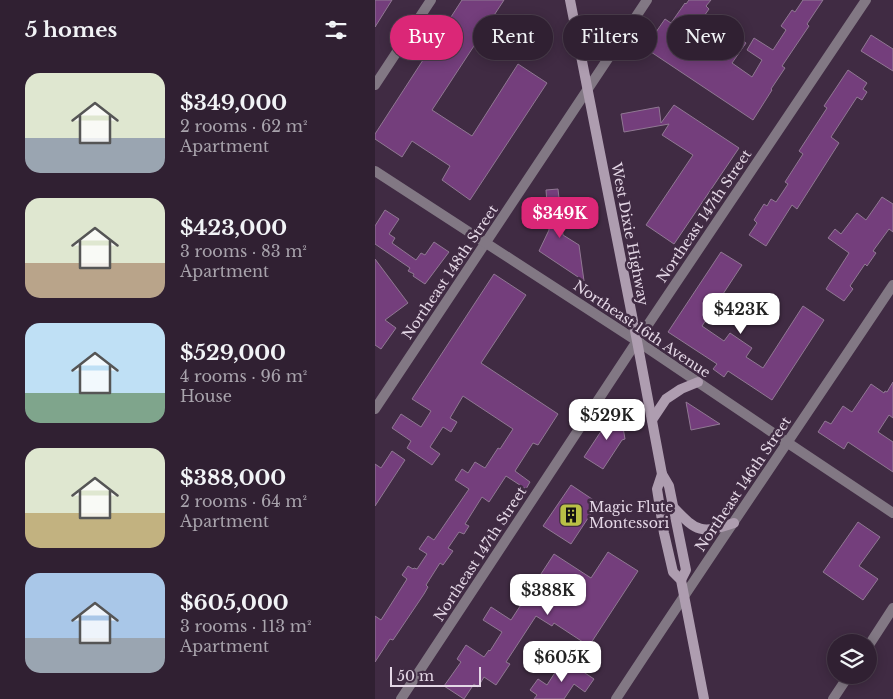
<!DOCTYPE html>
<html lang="en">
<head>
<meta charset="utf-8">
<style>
	body { margin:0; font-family:"Libre Baskerville",serif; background:#38283a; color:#f1f3f6; height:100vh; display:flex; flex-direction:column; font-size:19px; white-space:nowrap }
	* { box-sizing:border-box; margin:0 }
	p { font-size:16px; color:#a8a3ac }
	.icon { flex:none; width:28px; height:28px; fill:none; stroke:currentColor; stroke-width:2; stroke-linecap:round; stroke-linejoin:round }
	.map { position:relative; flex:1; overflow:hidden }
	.details { display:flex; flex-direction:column; background:#302032; width:375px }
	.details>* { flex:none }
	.banner { position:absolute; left:15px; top:15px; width:428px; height:45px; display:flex; gap:10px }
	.buttons { position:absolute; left:452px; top:634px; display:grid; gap:10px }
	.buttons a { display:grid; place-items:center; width:50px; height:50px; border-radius:50%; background:#302032; box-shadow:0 2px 12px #0003,0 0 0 1px #4b3e4d; font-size:25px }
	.scale { position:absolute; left:15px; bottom:12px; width:91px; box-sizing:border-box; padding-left:5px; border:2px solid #e4d7e6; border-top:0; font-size:14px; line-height:18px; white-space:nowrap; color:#e4d7e6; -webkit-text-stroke:4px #402b43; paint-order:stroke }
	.price { position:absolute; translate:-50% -42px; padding:0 11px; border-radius:10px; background:#fff; color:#222; font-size:16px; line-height:32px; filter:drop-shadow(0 1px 2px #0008) }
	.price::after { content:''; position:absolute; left:50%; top:30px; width:15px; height:11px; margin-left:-8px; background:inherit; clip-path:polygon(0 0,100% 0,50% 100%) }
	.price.current { background:#db2777; color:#fff }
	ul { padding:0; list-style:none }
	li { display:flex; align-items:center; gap:15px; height:125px; padding:0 25px }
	li span { display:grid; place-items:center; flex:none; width:140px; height:100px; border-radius:15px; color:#555 }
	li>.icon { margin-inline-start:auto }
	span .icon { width:60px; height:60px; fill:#fffc; stroke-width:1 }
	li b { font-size:21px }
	h2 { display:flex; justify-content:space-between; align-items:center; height:60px; padding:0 25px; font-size:21px }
	.chip { padding:0 18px; border-radius:22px; background:#302032; box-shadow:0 2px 12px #0003,0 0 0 1px #4b3e4d; font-size:18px; line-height:45px }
	.chip.current { background:#db2777; color:#fff }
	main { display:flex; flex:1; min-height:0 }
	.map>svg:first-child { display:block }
	.building { fill:#743e7c; stroke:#907893 }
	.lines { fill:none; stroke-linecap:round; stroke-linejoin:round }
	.minor { stroke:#827884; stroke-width:10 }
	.tertiary { stroke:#827884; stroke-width:10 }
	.secondary { stroke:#ae9db0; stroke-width:10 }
	.labels { text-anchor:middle; stroke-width:5; stroke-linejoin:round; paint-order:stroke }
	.street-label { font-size:14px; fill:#e4d7e6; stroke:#402b43 }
	.poi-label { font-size:14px; fill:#e4d7e6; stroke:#402b43; text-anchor:start }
</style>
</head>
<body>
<main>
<section class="details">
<h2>5 homes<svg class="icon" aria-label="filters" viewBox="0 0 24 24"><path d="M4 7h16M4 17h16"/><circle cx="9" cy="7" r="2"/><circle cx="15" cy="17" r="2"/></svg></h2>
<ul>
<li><span style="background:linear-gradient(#dfe7d0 65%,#9aa5b1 0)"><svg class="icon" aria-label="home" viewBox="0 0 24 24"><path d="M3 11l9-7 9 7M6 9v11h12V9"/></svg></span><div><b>$349,000</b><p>2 rooms · 62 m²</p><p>Apartment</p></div></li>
<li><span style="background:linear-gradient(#dfe7d0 65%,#b9a48a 0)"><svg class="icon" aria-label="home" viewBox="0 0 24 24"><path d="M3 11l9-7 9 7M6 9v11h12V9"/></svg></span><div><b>$423,000</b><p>3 rooms · 83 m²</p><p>Apartment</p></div></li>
<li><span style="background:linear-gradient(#bfe0f5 70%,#7fa58c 0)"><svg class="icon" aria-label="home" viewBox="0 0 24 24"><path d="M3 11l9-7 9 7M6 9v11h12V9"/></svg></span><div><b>$529,000</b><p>4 rooms · 96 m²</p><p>House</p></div></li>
<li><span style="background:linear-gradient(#dfe7d0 65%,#c2b280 0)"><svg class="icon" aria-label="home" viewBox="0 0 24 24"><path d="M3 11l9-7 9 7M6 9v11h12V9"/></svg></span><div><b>$388,000</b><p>2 rooms · 64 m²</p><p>Apartment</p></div></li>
<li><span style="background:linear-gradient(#a9c7e8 65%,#9aa5b1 0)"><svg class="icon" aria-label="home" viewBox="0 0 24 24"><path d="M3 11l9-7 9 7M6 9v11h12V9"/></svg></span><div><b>$605,000</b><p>3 rooms · 113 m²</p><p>Apartment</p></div></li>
</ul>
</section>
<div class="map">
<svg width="518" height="699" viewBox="0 0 518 699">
	<rect width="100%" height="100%" fill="#402b43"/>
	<g class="building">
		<polygon points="0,0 17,0 0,27"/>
		<polygon points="87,0 129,0 57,110 97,136 143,64 172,83 95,200 67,180 75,166 37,141 27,157 0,139 0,134"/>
		<polygon points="314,0 336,0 331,6 334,9 315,36 346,56 360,35 371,43 357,63 377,77 387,60 372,50 379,38 398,50 411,30 406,26 417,10 420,12 428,0 448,0 432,24 434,26 407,66 410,68 396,89 397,90 378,120 270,48 290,19 296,23 310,3 311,4"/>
		<polygon points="496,35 518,49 518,71 486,51"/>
		<polygon points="473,70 492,83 488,89 492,92 487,100 482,97 456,137 464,143 422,209 417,205 391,246 374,235 382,223 379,220 389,204 392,206 396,199 401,202 413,184 410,182 428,154 424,151 452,108 449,106"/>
		<polygon points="299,105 364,148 299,244 271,225 318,155 287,135 294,124 249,132 246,114 284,107 286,123"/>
		<polygon points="183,189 188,235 204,245 209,281 164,251 174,230 171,190"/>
		<polygon points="507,197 518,204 518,232 514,229 498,251 501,253 492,266 490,264 475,286 478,289 469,301 451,289 474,253 453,238 460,229 466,234 482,213 491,220"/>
		<polygon points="10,210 24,219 14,234 20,238 17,243 41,260 46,253 50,255 59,242 74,252 50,284 38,276 39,274 33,271 35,268 0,244 0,226"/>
		<polygon points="346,252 367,265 327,326 349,341 355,333 377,348 371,357 388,368 428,306 449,320 397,400 353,371 349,377 338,369 342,364 293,332"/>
		<polygon points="0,259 33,303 10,320 21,328 6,349 0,345"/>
		<polygon points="119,274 151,295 106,363 183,414 163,445 158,443 140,471 155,482 151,489 131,476 114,502 107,497 90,524 94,526 89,534 84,532 73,548 78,551 68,565 65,563 51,585 53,587 49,594 18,640 15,639 0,662 0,616 6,620 32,579 27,575 33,566 38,569 39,568 42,569 52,554 44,549 53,536 59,540 94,489 80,480 87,469 93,473 100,462 110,468 123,448 125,449 138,429 88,396 75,418 82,422 76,432 68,427 55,447 65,454 57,465 32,448 36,441 17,428 26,414 46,427 56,411 37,399"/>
		<polygon points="518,382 518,418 514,415 503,432 518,442 518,472 473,442 469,449 443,432 450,421 456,424 468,406 477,412 496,384 509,393 510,391 512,392"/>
		<polygon points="311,402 345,424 316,430"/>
		<polygon points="244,404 250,439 247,440 228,469 209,457"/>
		<polygon points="17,451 30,460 0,506 0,464 6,468"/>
		<polygon points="196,485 223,503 196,544 168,526"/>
		<polygon points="483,522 505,537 484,566 503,579 488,600 448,572"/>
		<polygon points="233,552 263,571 214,646 179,623 177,626 161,616 131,662 135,664 121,685 109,677 103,687 99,684 89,699 69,686 86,662 82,659 91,645 109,657 114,650 115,651 127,632 108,620 116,607 136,620 179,554 216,578"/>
		<polygon points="192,661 219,679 210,692 199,684 189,699 159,699 162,695 155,690 163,679 172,685 181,671 184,674"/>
	</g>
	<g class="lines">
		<g class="minor">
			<polyline points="0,409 272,0"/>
			<polyline points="494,645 518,608"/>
			<polyline points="26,699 262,341 491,0"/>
			<path d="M 241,699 C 332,560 426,423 518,285"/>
			<polyline points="458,699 474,675"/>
		</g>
		<g class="tertiary">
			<polyline points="0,85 56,0"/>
			<polyline points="0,171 262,341 413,443 518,513"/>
		</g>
		<g class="secondary">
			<polyline points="195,0 262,341 287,474 294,486 311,570 306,580"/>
			<polyline points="277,420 291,399 306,389 323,382"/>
			<polyline points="287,474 282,489 289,533 298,572 306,580 329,699"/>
			<path d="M 299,508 C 322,532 326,534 359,523"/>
		</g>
	</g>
	<defs>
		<g id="building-square" transform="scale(1.25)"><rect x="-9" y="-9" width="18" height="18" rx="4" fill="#b9c046" stroke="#402b43"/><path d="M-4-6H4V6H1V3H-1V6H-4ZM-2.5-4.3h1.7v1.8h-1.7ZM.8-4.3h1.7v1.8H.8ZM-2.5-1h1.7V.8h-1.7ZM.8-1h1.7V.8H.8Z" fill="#111"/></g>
	</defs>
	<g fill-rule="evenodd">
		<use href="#building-square" x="196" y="515"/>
	</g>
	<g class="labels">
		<g class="street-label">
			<text transform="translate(329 216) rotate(-56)" y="5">Northeast 147th Street</text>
			<text transform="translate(255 234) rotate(79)" y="5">West Dixie Highway</text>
			<text transform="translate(75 272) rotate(-56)" y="5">Northeast 148th Street</text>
			<text transform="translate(267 329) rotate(34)" y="5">Northeast 16th Avenue</text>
			<text transform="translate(368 484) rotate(-56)" y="5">Northeast 146th Street</text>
			<text transform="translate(105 554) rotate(-57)" y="5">Northeast 147th Street</text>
		</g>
		<g class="poi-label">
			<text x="214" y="512">Magic Flute<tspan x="214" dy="16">Montessori</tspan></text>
		</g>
	</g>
</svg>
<div class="buttons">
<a><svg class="icon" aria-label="layers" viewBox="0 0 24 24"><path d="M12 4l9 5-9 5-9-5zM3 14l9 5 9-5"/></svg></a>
</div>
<div class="scale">50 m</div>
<b class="price current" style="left:185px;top:239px">$349K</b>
<b class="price" style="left:366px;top:335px">$423K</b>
<b class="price" style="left:232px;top:441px">$529K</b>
<b class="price" style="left:173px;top:616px">$388K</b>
<b class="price" style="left:187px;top:683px">$605K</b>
<div class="banner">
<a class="chip current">Buy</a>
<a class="chip">Rent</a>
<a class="chip">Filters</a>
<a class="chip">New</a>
</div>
</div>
</main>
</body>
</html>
